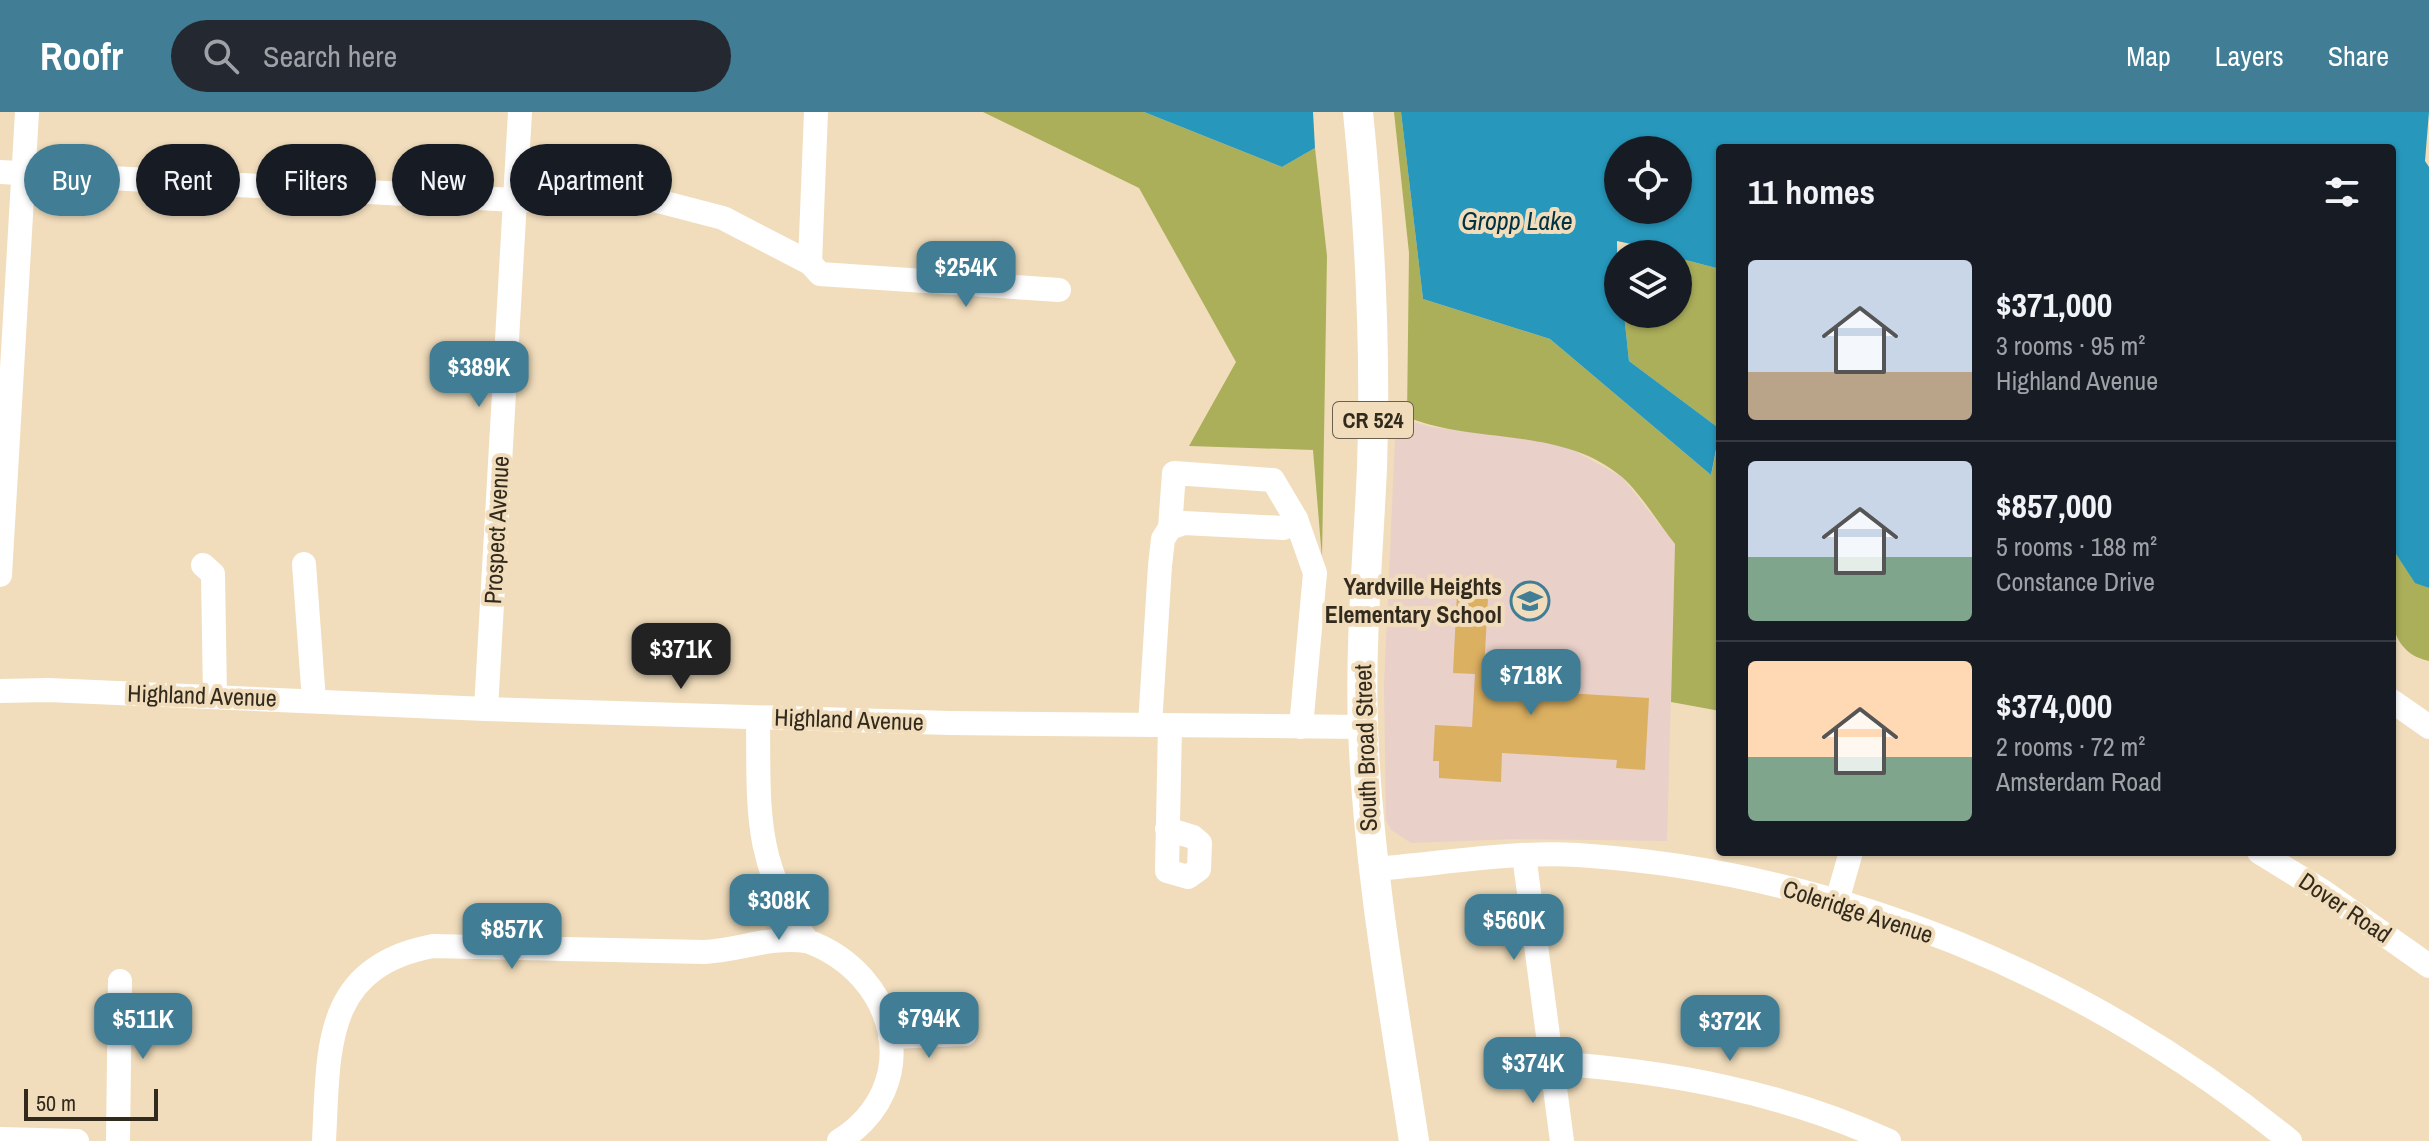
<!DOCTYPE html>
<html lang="en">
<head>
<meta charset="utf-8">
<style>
	body { margin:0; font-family:"Archivo Narrow",sans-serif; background:#242831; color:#f1f3f6; height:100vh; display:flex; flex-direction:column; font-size:30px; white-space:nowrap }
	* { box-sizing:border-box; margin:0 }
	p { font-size:26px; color:#9ea1a6 }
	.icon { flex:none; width:44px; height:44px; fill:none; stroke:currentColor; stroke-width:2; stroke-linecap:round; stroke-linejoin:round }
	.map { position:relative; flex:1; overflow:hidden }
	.drawer { position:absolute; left:1716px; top:32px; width:680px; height:712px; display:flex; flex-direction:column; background:#171b24; border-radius:8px; box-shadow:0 2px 6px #0004 }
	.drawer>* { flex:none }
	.guide { position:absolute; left:24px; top:32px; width:760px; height:72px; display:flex; gap:16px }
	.controls { position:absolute; left:1604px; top:24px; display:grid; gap:16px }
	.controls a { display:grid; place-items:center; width:88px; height:88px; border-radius:50%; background:#171b24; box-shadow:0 2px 6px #0004; font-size:40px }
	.scale { position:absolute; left:24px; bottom:20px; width:134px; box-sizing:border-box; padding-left:8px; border:4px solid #312a1d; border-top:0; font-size:22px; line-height:28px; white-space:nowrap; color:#312a1d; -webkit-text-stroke:6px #f1ddbc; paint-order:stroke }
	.price { position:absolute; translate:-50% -68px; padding:0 18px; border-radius:16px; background:#417e95; color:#fff; font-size:26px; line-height:52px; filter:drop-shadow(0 2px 4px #0008) }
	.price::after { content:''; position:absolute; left:50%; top:48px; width:24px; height:18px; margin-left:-12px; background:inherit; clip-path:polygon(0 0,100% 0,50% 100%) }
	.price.selected { background:#222; color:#fff }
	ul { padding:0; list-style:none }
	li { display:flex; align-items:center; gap:24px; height:200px; padding:0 32px }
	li+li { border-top:2px solid #363941 }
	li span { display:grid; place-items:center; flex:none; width:224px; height:160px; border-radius:8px; color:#555 }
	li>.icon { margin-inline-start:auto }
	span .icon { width:96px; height:96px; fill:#fffc; stroke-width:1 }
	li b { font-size:34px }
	h2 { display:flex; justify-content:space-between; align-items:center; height:96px; padding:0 32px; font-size:34px }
	.tag { padding:0 28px; border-radius:36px; background:#171b24; box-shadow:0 2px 6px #0004; font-size:28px; line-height:72px }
	.tag.selected { background:#417e95; color:#fff }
	header { display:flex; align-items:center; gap:48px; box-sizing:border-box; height:112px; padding:0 40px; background:#417e95; color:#fff }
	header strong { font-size:38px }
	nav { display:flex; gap:44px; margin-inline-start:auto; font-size:28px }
	.search { width:560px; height:72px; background:#242831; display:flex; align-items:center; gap:20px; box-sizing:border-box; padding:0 28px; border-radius:44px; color:#9ea1a6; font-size:30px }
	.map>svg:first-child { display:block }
	.education { fill:#e9d0c9 }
	.forest { fill:#abaf5a }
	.water { fill:#2798bc; fill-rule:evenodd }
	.building { fill:#dcb061 }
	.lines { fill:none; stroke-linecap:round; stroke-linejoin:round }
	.minor { stroke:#fff; stroke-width:24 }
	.major { stroke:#fff; stroke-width:30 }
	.labels { text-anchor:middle; stroke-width:8; stroke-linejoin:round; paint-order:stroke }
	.shield { fill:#f1ddbc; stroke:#6b604d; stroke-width:2 }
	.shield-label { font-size:22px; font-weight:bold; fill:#312a1d }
	.street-label { font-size:24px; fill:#312a1d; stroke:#f1ddbc }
	.poi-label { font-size:24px; font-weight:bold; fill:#312a1d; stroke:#f1ddbc; text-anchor:end }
	.water-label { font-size:26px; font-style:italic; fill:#003242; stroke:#f1ddbc }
</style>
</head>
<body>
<header>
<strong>Roofr</strong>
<div class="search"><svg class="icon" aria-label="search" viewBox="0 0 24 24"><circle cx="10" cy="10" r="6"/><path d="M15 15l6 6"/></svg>Search here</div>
<nav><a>Map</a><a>Layers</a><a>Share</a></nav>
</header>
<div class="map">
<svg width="2429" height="1029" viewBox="0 0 2429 1029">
	<rect width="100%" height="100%" fill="#f1ddbc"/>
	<polygon class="education" points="1396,305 1431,315 1562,332 1622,365 1675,432 1667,729 1516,727 1411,731 1391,718 1386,708 1384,574"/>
	<g class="forest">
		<polygon points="983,0 1144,0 1282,55 1315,36 1327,144 1322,446 1313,338 1189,334 1236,250 1139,76"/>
		<path d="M 1394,0 L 1401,0 L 1423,187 L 1550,227 L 1711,363 L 1720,320 L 1720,599 L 1671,590 L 1675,432 C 1658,411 1642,383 1622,365 C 1561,314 1476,333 1407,305 L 1409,141 Z"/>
		<polygon points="1678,146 1720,157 1720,317 1629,249 1624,202 1678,202"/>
		<path d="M 2392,436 L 2415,470 L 2429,476 L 2429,549 C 2378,538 2392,477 2392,436 Z"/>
	</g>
	<g class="water">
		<polygon points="1144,0 1313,0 1315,36 1282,55"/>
		<path d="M 1401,0 L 2429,0 L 2425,49 L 2429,55 L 2429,476 L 2415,471 L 2392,436 L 2392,36 L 1720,36 L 1720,157 L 1678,146 L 1678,142 L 1617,129 L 1618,202 L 1624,202 L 1629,249 L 1720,317 L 1711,363 L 1550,227 L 1423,187 ZM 1618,38 L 1678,38 L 1678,98 L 1618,98 Z"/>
	</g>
	<polygon class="building" points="1457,481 1488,486 1483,576 1649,586 1645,658 1616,656 1617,648 1502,641 1501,670 1439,666 1439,649 1433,649 1435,613 1472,615 1475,562 1453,561"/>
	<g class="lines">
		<g class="minor">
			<polyline points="0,60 516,88 650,87 723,106 810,151 820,162 1059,178"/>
			<polyline points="810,151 816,0"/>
			<polyline points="1170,416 1184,411 1284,416 1296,407"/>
			<polyline points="304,452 314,589"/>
			<polyline points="203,453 213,462 215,585"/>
			<polyline points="0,463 27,0"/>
			<polyline points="0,579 48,578 486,597 949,611 1363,615"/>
			<polyline points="2392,589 2429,615"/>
			<polyline points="486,597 520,0"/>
			<path d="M 758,606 C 759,698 753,749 807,829 C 898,862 926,974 839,1029"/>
			<polyline points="1150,613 1160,454 1163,427 1170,416 1174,361 1273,368 1296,407 1315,461 1301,615"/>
			<polyline points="1167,717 1193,725 1200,731 1199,757 1188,765 1167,759 1170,614"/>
			<polyline points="2259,740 2324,780 2429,854"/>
			<polyline points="1524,743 1562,1029"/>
			<path d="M 1373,757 C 1440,752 1510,739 1578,743 C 1839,760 2089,865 2290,1029"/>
			<polyline points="1837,789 1851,740"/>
			<polyline points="890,925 965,922"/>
			<path d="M 1551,951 C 1668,959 1782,980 1889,1029"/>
			<polyline points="0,1027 77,1029"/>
			<polyline points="118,1029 120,869"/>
			<path d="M 324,1029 C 329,937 322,855 433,834 L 704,840 C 741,838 768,824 807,829"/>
		</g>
		<path class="major" d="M 1358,0 C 1370,118 1376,237 1372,356 C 1368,443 1360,529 1363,616 C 1368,755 1393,892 1414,1029"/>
	</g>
	<defs>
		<g id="school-ring" transform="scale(2)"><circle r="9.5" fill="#f1ddbc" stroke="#417e95" stroke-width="1.5"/><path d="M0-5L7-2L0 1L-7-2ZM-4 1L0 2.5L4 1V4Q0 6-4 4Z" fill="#417e95"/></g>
	</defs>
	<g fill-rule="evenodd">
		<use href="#school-ring" x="1530" y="489"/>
	</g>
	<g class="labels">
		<rect class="shield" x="1333" y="290" width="80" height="36" rx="6"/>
		<g class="shield-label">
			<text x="1373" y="316">CR 524</text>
		</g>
		<g class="street-label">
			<text transform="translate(497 418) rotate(-87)" y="8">Prospect Avenue</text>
			<text transform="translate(202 584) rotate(2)" y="8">Highland Avenue</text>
			<text transform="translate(849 608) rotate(2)" y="8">Highland Avenue</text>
			<text transform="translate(1366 636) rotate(-92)" y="8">South Broad Street</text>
			<text transform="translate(2345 796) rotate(34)" y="8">Dover Road</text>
			<text transform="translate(1858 800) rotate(18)" y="8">Coleridge Avenue</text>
		</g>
		<g class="poi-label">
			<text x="1502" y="483">Yardville Heights<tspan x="1502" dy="28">Elementary School</tspan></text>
		</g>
		<g class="water-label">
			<text x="1517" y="118">Gropp Lake</text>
		</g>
	</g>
</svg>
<div class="controls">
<a><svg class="icon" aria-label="locate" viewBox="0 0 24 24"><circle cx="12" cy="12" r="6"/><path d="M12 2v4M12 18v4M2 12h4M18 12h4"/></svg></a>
<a><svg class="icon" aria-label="layers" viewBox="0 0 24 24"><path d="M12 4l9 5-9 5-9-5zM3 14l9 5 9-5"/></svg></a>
</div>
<div class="scale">50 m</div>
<b class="price" style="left:966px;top:197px">$254K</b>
<b class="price" style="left:479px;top:297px">$389K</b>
<b class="price selected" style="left:681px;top:579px">$371K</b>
<b class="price" style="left:1531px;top:605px">$718K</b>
<b class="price" style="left:779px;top:830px">$308K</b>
<b class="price" style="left:1514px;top:850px">$560K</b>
<b class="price" style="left:512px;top:859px">$857K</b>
<b class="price" style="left:929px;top:948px">$794K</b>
<b class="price" style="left:143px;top:949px">$511K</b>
<b class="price" style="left:1730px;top:951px">$372K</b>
<b class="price" style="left:1533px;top:993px">$374K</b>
<div class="guide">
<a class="tag selected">Buy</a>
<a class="tag">Rent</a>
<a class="tag">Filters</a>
<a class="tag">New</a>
<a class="tag">Apartment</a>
</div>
<section class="drawer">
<h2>11 homes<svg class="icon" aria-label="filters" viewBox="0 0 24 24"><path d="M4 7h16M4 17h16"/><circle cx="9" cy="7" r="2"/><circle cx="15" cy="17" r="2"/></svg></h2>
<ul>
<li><span style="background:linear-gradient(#c9d6e8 70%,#b9a48a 0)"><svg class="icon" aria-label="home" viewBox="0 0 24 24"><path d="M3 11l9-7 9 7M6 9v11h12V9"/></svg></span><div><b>$371,000</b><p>3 rooms · 95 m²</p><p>Highland Avenue</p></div></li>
<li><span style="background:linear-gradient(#c9d6e8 60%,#7fa58c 0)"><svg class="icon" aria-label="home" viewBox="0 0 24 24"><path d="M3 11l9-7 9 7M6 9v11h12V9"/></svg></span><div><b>$857,000</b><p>5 rooms · 188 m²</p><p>Constance Drive</p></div></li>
<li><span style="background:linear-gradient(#ffd9b3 60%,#7fa58c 0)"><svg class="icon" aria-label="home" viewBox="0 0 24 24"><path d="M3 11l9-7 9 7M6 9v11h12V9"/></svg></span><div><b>$374,000</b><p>2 rooms · 72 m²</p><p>Amsterdam Road</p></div></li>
</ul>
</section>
</div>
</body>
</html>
